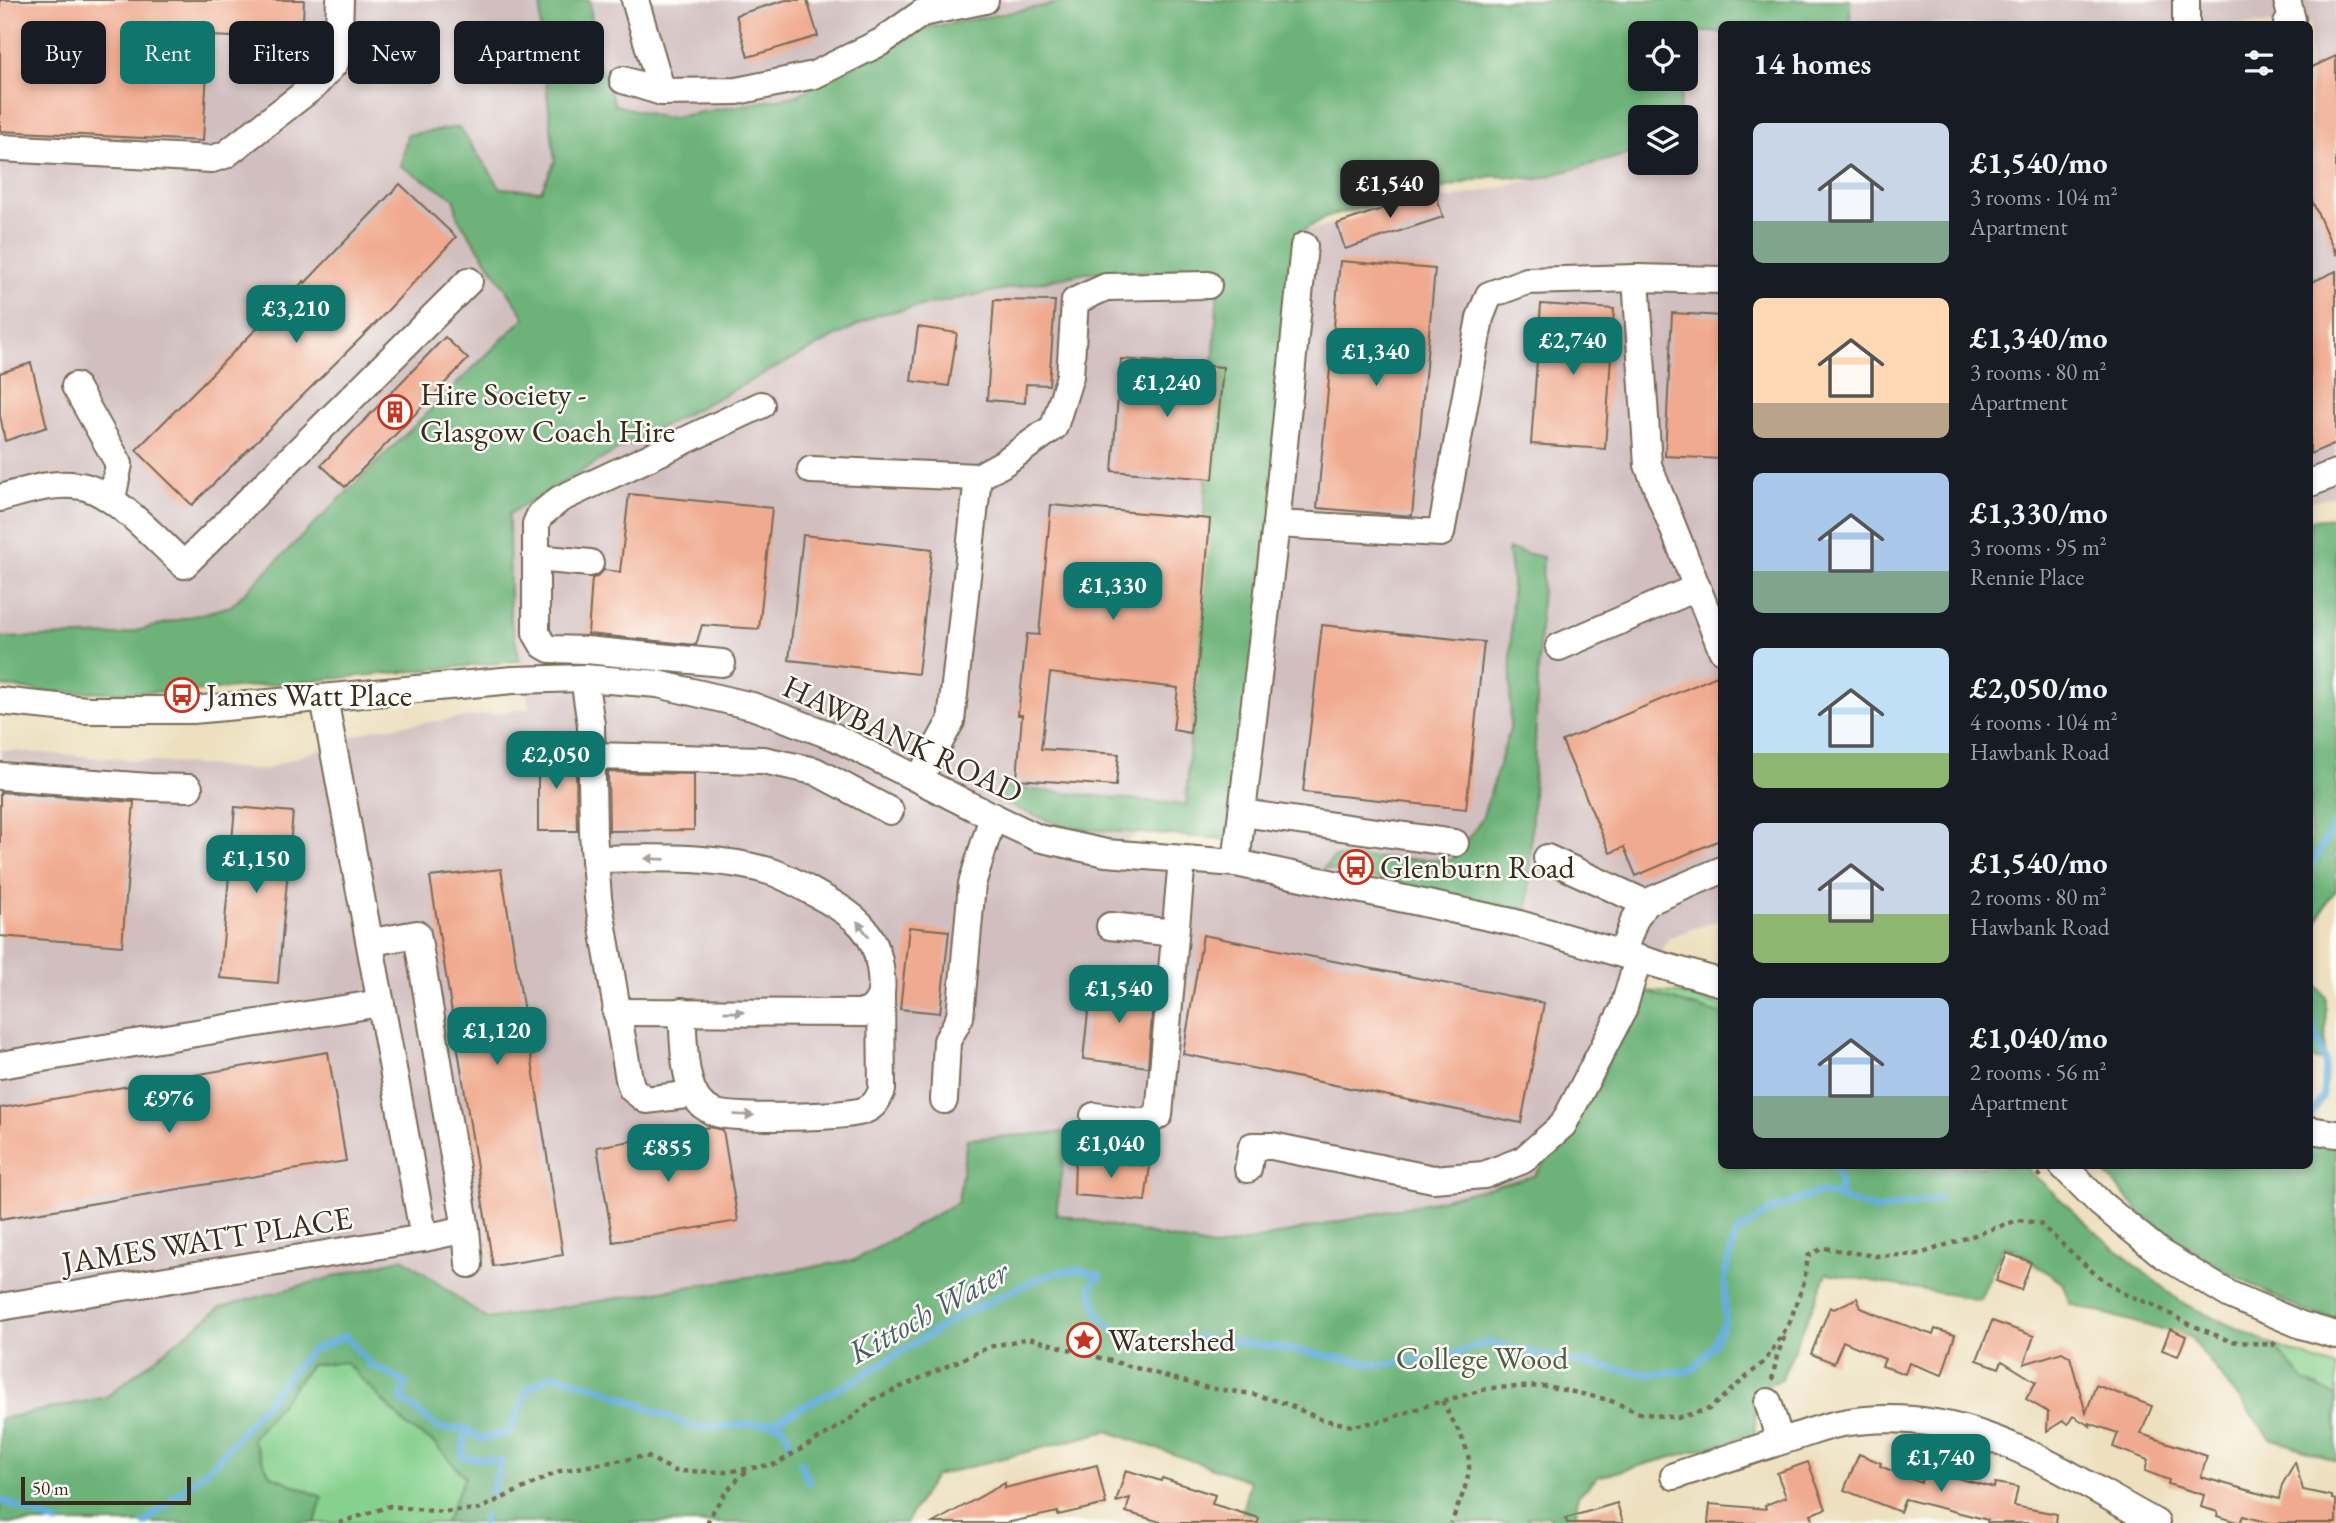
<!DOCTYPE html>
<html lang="en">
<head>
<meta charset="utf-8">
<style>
	body { margin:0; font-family:"EB Garamond",serif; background:#242831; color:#f1f3f6; height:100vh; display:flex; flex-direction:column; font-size:26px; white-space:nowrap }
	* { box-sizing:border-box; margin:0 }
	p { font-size:23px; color:#9ea1a6 }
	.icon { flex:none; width:38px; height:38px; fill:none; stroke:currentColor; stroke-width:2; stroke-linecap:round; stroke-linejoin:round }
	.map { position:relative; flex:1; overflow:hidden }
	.panel { position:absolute; left:1718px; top:21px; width:595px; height:1148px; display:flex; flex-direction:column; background:#171b24; border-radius:10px; box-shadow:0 4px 10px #0003 }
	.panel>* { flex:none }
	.banner { position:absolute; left:21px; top:21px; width:665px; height:63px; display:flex; gap:14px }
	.tools { position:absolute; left:1628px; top:21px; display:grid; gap:14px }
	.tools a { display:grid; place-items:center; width:70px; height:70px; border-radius:10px; background:#171b24; box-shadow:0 4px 10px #0003; font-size:35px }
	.scale { position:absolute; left:21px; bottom:18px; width:170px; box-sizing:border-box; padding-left:7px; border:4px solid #3b2a1e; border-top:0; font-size:19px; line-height:24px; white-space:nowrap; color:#3b2a1e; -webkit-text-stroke:5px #fdfcf7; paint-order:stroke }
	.price { position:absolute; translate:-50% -60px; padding:0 16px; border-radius:14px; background:#0f766e; color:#fff; font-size:23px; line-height:46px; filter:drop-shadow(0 2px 4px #0008) }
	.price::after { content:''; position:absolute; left:50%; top:42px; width:21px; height:16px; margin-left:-10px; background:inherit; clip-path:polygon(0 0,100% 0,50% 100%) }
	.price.current { background:#222; color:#fff }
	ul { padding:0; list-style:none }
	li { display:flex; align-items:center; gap:21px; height:175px; padding:0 35px }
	li span { display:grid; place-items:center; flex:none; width:196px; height:140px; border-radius:10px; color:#555 }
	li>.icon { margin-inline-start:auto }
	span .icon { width:84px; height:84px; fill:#fffc; stroke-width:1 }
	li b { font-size:30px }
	h2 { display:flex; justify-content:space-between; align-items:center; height:84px; padding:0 35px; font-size:30px }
	.chip { padding:0 24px; border-radius:10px; background:#171b24; box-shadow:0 4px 10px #0003; font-size:24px; line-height:63px }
	.chip.current { background:#0f766e; color:#fff }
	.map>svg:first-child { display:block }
	.industrial { fill:#d1bfbf }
	.green { fill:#87d18e; stroke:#617e56; stroke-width:2 }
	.forest { fill:#6db379; stroke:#546e4c; stroke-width:2 }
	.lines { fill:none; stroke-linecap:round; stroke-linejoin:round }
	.stream { stroke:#64aedc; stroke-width:7 }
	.building { fill:#f0aa8f }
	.minor-casing { stroke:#796a56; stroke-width:30 }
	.path { stroke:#796a56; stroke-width:4.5; stroke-dasharray:5 5; stroke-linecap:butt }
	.minor { stroke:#fff; stroke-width:26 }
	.oneway { fill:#a79f9a }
	.labels { text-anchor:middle; stroke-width:5; stroke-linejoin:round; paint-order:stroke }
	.poi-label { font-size:32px; fill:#3b2a1e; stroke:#fdfcf7; text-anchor:start }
	.street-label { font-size:32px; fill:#3b2a1e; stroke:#fdfcf7 }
	.park-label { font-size:32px; fill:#525c40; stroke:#fdfcf7 }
	.water-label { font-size:33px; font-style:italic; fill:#4b5f6a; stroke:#fdfcf7 }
</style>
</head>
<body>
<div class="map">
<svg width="2336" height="1523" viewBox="0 0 2336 1523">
	<rect width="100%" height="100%" fill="#fdfcf7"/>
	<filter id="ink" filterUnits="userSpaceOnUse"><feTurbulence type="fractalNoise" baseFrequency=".0143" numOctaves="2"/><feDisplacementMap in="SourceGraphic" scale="14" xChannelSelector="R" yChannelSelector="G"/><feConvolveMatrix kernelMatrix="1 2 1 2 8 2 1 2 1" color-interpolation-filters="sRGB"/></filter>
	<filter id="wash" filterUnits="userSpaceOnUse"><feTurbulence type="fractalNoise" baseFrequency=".00686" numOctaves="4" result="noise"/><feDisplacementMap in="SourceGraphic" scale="28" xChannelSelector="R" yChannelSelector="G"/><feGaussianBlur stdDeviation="1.57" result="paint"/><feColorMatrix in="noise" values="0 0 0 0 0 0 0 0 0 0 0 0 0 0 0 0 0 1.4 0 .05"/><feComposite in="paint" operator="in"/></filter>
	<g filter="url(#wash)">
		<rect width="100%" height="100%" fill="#ede0bf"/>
		<g class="industrial">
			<polygon points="0,0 541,0 540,31 555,161 541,191 501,188 459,127 454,198 458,218 525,317 231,606 121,635 0,638"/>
			<polygon points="590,0 1075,0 927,28 796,96 667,118 615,105 594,51"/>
			<polygon points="1850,0 2336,0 2336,496 2310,501 2310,24 1850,24"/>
			<polygon points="1722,24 1722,919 1669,937 1588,1104 1534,1176 1448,1198 1217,1248 1055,1214 1067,1132 968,1139 958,1202 855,1260 486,1319 403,1258 221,1307 106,1397 0,1419 0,750 263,770 373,729 530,709 510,618 509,514 619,449 877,315 1081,273 1220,271 1186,806 1107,853 1236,863 1304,246 1303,231 1537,179 1640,151 1640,163 1685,163 1685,117 1675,117 1676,79 1685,79 1685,33 1678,33"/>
		</g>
		<g class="green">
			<polygon points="1643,991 1677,993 1722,1006 1722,1015"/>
			<polygon points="2273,1345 2336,1368 2336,1396 2304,1381"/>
			<polygon points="346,1362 409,1428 433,1442 465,1477 445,1523 315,1523 322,1497 270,1475 251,1439 311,1365"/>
		</g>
		<g class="forest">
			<polygon points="541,0 590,0 594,51 615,105 667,118 796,96 927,28 1075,0 1850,0 1850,24 1722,24 1722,33 1692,31 1685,73 1685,33 1640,33 1640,79 1684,79 1678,117 1640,117 1640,151 1537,179 1492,176 1326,217 1303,231 1242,813 1226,839 1068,828 997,801 1005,787 1186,805 1219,271 1090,272 877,315 619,449 509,514 510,618 520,661 193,692 48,692 0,686 0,638 121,635 231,606 525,317 458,218 454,198 401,166 407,135 459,127 501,188 541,191 555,161 540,31"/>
			<polygon points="2336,518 2336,891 2329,898 2310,937 2310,520"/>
			<polygon points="1508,549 1543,557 1528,910 1323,868 1335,857 1452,860 1482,819 1510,729 1512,580"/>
			<polygon points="2310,978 2326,997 2325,1061 2310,1059"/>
			<polygon points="1643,991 1722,1015 1722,1166 2024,1166 2108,1243 2182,1303 2273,1345 2304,1381 2336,1396 2336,1461 2270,1438 2191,1338 2170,1330 2162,1330 2070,1304 2062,1283 2014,1249 2003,1247 1980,1300 1827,1273 1781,1380 1756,1389 1755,1435 1598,1477 1578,1496 1575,1523 1552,1523 1549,1515 1527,1518 1528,1523 1239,1523 1250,1481 1107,1431 935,1476 906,1523 445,1523 465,1477 433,1442 409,1428 345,1362 311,1365 252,1439 270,1475 322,1497 315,1523 0,1523 0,1419 106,1397 221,1307 403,1258 487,1319 855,1260 958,1202 967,1139 1067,1132 1056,1214 1217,1248 1448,1198 1534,1176 1588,1104"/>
			<polygon points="2310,1143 2336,1147 2336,1319 2305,1312 2227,1272 2142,1215 2099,1166 2310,1166"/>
		</g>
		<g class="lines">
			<g class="stream">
				<polyline points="2310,867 2336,823"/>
				<polyline points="2310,1017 2325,1061 2323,1096 2310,1117"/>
				<polyline points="1835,1166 1840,1180 1839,1198"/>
				<polyline points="771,1423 784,1427 790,1443"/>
				<polyline points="466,1429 462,1457 501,1461 491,1494"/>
				<polyline points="801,1462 809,1483"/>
				<polyline points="0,1500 57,1523"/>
				<polyline points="145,1523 215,1463 310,1351 346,1336 370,1364 406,1383 401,1399 440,1429 466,1429 480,1439 509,1433 528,1389 552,1374 600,1388 695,1428 771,1423 855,1380 961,1315 1035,1280 1057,1272 1081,1270 1101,1276 1090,1286 1100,1318 1133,1346 1198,1338 1268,1346 1381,1365 1448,1356 1489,1342 1554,1358 1647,1374 1691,1371 1713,1346 1725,1320 1725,1274 1736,1233 1772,1210 1820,1192 1877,1210 1939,1199"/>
				<polyline points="483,1523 485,1516"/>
			</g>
		</g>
		<g id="blocks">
			<g class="building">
				<polygon points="0,0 304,0 302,40 209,36 203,141 0,131"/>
				<polygon points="786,0 807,0 818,36 748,57 736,15"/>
				<circle cx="385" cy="49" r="17"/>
				<polygon points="2336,56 2336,255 2310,196 2310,68"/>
				<polygon points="400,184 456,237 376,323 192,505 136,450 304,281 305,283"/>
				<polygon points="1435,191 1443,217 1345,249 1337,224"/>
				<polygon points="1340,261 1435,269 1412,516 1317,508"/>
				<polygon points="2336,271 2336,443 2310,454 2310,283"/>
				<polygon points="994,300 1055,301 1049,385 1026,384 1025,403 987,400"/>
				<polygon points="1541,304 1614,309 1605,449 1531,444"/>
				<polygon points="1672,313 1722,316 1722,459 1665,456"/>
				<polygon points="918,327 957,333 949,386 911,381"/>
				<polygon points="445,337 468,359 345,487 321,465"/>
				<polygon points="1121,359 1223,367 1213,479 1112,471"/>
				<polygon points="31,363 47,427 5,441 0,415 0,373"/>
				<polygon points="629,494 772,508 759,629 702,625 696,645 588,634 592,578 597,577 604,570 620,572"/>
				<polygon points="1051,505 1210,519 1199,655 1190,733 1173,730 1178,688 1050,673 1041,749 1119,754 1116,786 1017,779 1022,715 1018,715 1027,634 1039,635"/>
				<polygon points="803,535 932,549 918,674 789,660"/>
				<polygon points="1322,625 1484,642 1466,809 1303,792"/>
				<polygon points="1717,676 1722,687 1722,839 1636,876 1624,847 1610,853 1562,741"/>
				<polygon points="538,746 567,746 567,769 576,769 577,831 538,831"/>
				<polygon points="608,772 694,774 694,830 609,831"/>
				<polygon points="0,792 134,802 122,946 0,936"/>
				<polygon points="235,807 293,812 278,983 220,978"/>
				<polygon points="501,869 563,1255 493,1266 430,877"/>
				<polygon points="909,927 949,931 940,1013 900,1009"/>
				<polygon points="1203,935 1544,1003 1521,1123 1183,1054"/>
				<polygon points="1091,984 1154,989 1148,1067 1083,1059"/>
				<polygon points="328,1052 346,1161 0,1219 0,1108"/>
				<polygon points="710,1127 723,1130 738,1221 613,1242 597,1147"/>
				<polygon points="1075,1159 1150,1166 1145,1201 1074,1195"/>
				<polygon points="2007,1253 2031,1262 2021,1290 1996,1281"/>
				<polygon points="1857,1298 1861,1308 1885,1318 1933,1335 1935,1329 1955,1335 1942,1375 1909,1363 1905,1374 1882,1366 1885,1359 1843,1341 1834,1363 1811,1354 1830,1307 1834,1309"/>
				<polygon points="1992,1321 2034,1336 2024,1364 2062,1352 2070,1357 2086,1413 2096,1385 2152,1406 2141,1434 2207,1456 2201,1477 2279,1499 2282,1485 2295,1462 2303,1490 2332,1496 2332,1499 2336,1500 2336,1523 2269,1523 2243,1516 2240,1523 2217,1516 2218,1512 2201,1507 2204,1495 2168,1484 2169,1480 2145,1471 2148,1460 2113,1447 2118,1433 2089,1423 2090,1426 2073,1416 2068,1424 2063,1421 2047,1431 2048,1412 2026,1399 2036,1382 2002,1361 1999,1368 1977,1360"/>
				<polygon points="2170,1329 2186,1336 2178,1356 2162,1350"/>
				<polygon points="1859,1454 1881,1463 1880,1466 1921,1483 1924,1469 1994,1488 1995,1483 2018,1487 2014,1506 2057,1514 2056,1523 1987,1523 1988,1520 1905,1499 1900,1512 1844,1490"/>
				<polygon points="1808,1462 1826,1509 1811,1514 1814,1523 1708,1523 1710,1504 1766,1509 1765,1505 1786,1497 1777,1473"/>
				<polygon points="1097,1465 1106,1504 1058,1515 1058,1512 1006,1523 933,1523 1005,1483 1005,1488"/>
				<polygon points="1126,1470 1161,1481 1162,1478 1215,1495 1212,1504 1259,1518 1258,1523 1164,1523 1126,1512 1130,1498 1116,1502"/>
				<polygon points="1617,1503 1623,1523 1567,1523 1566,1518"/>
			</g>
		</g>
	</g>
	<g filter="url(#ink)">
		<use href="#blocks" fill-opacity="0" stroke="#796a56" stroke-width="2"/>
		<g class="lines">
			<g class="minor-casing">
				<g id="minor">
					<polyline points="635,0 662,92"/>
					<polyline points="2186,0 2186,24"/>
					<polyline points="2287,0 2292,20 2287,24"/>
					<polyline points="623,80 662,92 737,91 814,75 881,42 922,13 985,0"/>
					<polyline points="0,148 212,159 225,155 314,86 335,63 339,30 340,0"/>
					<polyline points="1636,278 1648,465 1722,650"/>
					<polyline points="75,386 119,464 112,499"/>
					<polyline points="811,470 978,477"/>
					<polyline points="2310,483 2336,473"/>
					<path d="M 0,498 C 26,491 53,481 81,486 C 114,492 158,541 184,565 L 469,281"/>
					<polyline points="1276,524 1441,533 1480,318 1489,295 1527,281 1636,278 1722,280"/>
					<polyline points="536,558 590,563"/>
					<polyline points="1559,647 1696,588"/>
					<polyline points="722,663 586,650 550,649 543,645 536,633 536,524 540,515 560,499 761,405"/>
					<polyline points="584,678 591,725 593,833 598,898 629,1079 632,1089 646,1100 694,1094"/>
					<path d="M 324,698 C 359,878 391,1058 424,1238"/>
					<polyline points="0,701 86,710 193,710 513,680 584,678 658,684 752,706 835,737 975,808 1038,838 1106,853 1236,863 1512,922 1722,983"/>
					<polyline points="592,756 763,760 815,771 890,811"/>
					<polyline points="0,776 149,787 189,788"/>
					<polyline points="919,779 951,721 978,477 1002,464 1054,427 1070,376 1075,301 1106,287 1208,285"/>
					<polyline points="1242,813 1455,843"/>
					<polyline points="1547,858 1645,903 1722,870"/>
					<path d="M 595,859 C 652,858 717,855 772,872 C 790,878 808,890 825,899 C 855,916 875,931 880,967 C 883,987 884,1003 865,1013 L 616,1012"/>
					<polyline points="1236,863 1276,524 1304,246"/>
					<polyline points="1110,926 1175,933"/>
					<polyline points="372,942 417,934 466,1229 469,1264"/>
					<polyline points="1622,954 1634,921 1645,903"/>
					<path d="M 682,1011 C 684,1037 682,1086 702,1105 C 705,1107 712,1112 716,1113 C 735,1119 847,1118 865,1110 C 875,1106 878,1099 882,1090 L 881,996"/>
					<polyline points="0,1065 380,1003"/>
					<polyline points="944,1100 947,1041 960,1017 972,884 993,816"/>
					<polyline points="1094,1116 1146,1123 1159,1115 1182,859"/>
					<polyline points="2310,1130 2336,1134"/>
					<polyline points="2063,1166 2101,1204 2162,1254 2230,1295 2301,1325 2336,1335"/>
					<polyline points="1248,1169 1252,1146 1272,1146 1433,1179 1484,1175 1523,1160 1563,1125 1623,1010 1638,959"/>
					<polyline points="0,1307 424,1238 466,1229"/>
					<polyline points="1768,1402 1780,1441"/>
					<path d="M 1674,1476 C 1713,1463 1752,1450 1791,1438 C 1808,1433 1825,1426 1843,1423 C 1966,1402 2055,1468 2156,1523"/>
				</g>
			</g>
			<g class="path">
				<polyline points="2031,1166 2042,1178"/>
				<polyline points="1789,1324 1804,1282 1808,1256 1823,1248 1875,1256 1920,1254 2018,1220 2039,1223 2093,1272 2122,1293 2153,1305 2187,1323 2230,1341 2273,1345 2275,1342"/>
				<polyline points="1772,1380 1777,1356 1785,1335"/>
				<path d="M 1442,1401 C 1452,1422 1471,1445 1469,1469 C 1467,1487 1458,1506 1451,1523"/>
				<polyline points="339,1523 390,1506 442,1512 479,1509 560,1471 646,1456 675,1471 727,1472 776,1464 848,1421 872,1400 989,1347 1029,1338 1208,1388 1253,1394 1287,1404 1320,1419 1352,1426 1382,1421 1425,1406 1490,1388 1546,1386 1609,1400 1640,1413 1677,1418 1709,1409 1765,1361 1789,1324"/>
				<path d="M 707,1523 C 717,1502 731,1484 749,1469"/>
			</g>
			<use href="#minor" class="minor"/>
		</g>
		<defs><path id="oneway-solid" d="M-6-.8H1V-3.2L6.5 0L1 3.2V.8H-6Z" transform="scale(1.75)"/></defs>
		<g class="oneway">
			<use href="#oneway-solid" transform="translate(655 859) rotate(-178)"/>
			<use href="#oneway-solid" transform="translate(863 929) rotate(-127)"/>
			<use href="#oneway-solid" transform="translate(734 1012) rotate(1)"/>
			<use href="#oneway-solid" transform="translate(744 1115) rotate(2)"/>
		</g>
	</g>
	<defs>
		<g id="building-ring" transform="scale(1.75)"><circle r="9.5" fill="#fdfcf7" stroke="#c8321e" stroke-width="1.5"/><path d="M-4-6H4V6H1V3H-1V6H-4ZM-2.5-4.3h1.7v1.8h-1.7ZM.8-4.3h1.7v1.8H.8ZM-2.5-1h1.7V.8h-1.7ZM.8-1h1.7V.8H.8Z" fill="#c8321e"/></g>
		<g id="bus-ring" transform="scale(1.75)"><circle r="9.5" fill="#fdfcf7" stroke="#c8321e" stroke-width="1.5"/><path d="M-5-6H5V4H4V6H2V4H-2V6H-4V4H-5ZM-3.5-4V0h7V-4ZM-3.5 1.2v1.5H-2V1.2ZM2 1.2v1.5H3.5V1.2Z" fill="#c8321e"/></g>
		<g id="sight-ring" transform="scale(1.75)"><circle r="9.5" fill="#fdfcf7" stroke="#c8321e" stroke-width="1.5"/><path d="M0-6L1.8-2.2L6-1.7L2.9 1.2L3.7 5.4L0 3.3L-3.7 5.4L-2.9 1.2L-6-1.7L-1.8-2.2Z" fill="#c8321e"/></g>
	</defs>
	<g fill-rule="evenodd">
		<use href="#building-ring" x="395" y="412"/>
		<use href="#bus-ring" x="182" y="695"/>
		<use href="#bus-ring" x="1356" y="867"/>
		<use href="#sight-ring" x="1084" y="1340"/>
	</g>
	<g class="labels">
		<g class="poi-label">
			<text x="420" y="405">Hire Society -<tspan x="420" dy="37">Glasgow Coach Hire</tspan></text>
			<text x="206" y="706">James Watt Place</text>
			<text x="1380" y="878">Glenburn Road</text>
			<text x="1108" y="1351">Watershed</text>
		</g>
		<g class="street-label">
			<text transform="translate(903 739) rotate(25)" y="11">HAWBANK ROAD</text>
			<text transform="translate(207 1240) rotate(-9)" y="11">JAMES WATT PLACE</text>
		</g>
		<g class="park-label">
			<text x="1482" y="1369">College Wood</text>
		</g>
		<g class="water-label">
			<text transform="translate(928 1311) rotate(-29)" y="12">Kittoch Water</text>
		</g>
	</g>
</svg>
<div class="tools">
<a><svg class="icon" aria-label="locate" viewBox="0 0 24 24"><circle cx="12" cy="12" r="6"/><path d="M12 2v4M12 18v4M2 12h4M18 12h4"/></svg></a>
<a><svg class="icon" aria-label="layers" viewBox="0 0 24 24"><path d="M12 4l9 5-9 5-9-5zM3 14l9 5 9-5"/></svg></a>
</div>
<div class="scale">50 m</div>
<b class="price current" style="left:1390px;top:220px">£1,540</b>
<b class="price" style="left:296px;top:345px">£3,210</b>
<b class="price" style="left:1573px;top:377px">£2,740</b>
<b class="price" style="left:1376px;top:388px">£1,340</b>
<b class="price" style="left:1167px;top:419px">£1,240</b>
<b class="price" style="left:1113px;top:622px">£1,330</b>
<b class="price" style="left:556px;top:791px">£2,050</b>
<b class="price" style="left:256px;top:895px">£1,150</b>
<b class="price" style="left:1119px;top:1025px">£1,540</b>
<b class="price" style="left:497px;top:1067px">£1,120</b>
<b class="price" style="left:169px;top:1135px">£976</b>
<b class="price" style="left:1111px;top:1180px">£1,040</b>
<b class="price" style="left:668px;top:1184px">£855</b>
<b class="price" style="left:1941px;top:1494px">£1,740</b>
<div class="banner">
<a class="chip">Buy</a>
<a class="chip current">Rent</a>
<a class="chip">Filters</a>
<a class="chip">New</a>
<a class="chip">Apartment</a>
</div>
<section class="panel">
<h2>14 homes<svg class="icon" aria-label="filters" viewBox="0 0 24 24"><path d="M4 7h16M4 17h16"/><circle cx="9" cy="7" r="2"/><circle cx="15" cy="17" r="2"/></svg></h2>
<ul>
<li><span style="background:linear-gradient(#c9d6e8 70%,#7fa58c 0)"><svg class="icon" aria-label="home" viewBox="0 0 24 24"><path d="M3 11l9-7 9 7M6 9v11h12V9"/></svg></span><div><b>£1,540/mo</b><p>3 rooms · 104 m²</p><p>Apartment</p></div></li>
<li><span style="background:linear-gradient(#ffd9b3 75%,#b9a48a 0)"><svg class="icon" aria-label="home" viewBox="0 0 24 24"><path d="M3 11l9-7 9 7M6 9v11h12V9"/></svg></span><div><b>£1,340/mo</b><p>3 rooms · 80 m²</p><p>Apartment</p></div></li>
<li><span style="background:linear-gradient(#a9c7e8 70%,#7fa58c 0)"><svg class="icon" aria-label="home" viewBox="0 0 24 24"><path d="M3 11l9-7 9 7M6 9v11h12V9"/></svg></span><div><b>£1,330/mo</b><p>3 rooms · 95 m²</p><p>Rennie Place</p></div></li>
<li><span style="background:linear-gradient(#bfe0f5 75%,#8fb573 0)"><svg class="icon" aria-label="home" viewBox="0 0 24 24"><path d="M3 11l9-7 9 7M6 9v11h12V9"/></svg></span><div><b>£2,050/mo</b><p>4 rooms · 104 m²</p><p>Hawbank Road</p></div></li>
<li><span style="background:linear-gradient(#c9d6e8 65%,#8fb573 0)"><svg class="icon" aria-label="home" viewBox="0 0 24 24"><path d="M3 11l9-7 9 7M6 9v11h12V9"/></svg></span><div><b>£1,540/mo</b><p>2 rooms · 80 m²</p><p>Hawbank Road</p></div></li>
<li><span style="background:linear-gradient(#a9c7e8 70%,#7fa58c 0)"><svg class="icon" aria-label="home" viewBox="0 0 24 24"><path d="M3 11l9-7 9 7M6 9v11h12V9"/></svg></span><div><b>£1,040/mo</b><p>2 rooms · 56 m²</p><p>Apartment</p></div></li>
</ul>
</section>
</div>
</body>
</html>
